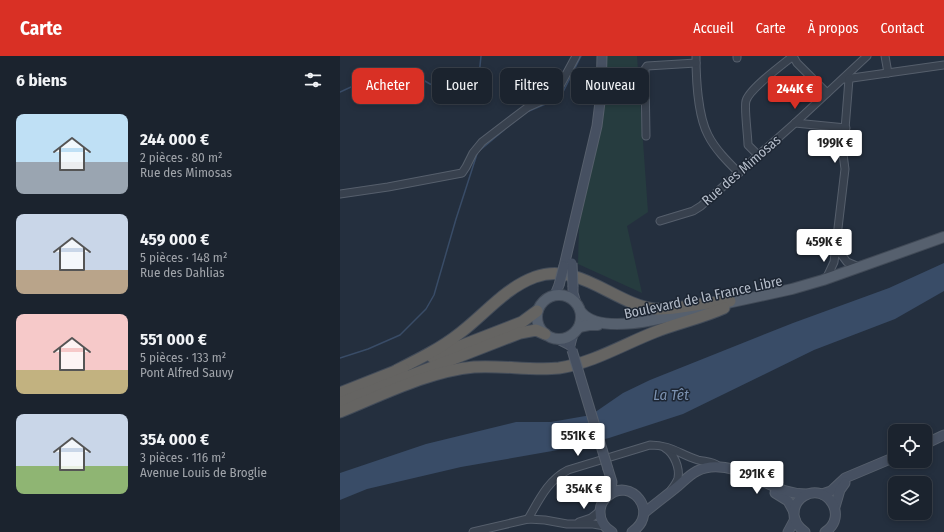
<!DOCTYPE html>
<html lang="fr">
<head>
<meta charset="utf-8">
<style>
	body { margin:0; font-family:"Fira Sans Condensed",sans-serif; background:#242b36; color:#f1f3f6; height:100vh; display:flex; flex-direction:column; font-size:15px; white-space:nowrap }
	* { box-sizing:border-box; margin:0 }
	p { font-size:13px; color:#a0a4aa }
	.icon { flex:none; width:22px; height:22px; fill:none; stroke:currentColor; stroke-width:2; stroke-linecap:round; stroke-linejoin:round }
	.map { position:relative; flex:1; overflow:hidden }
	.drawer { display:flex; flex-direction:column; background:#1b232e; width:340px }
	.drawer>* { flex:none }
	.banner { position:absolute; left:12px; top:12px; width:380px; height:36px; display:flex; gap:8px }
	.controls { position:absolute; left:548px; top:368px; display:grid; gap:8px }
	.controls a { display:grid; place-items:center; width:44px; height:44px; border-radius:8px; background:#1b232e; box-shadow:0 2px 6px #0003,0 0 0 1px #39404a; font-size:20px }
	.price { position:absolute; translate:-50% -34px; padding:0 9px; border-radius:4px; background:#fff; color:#222; font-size:13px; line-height:26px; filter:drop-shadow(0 1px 2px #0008) }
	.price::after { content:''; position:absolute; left:50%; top:24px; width:12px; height:9px; margin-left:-6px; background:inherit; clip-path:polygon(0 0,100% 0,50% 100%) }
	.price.selected { background:#d93025; color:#fff }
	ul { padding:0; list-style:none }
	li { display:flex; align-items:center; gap:12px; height:100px; padding:0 16px }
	li span { display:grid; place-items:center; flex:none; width:112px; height:80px; border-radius:8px; color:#555 }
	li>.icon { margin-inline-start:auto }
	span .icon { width:48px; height:48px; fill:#fffc; stroke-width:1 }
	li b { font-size:17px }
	h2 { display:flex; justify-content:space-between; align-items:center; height:48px; padding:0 16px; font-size:17px }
	.pill { padding:0 14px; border-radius:8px; background:#1b232e; box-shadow:0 2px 6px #0003,0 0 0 1px #39404a; font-size:14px; line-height:36px }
	.pill.selected { background:#d93025; color:#fff }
	header { display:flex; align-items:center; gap:24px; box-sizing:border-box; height:56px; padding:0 20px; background:#d93025; color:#fff }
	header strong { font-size:19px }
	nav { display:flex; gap:22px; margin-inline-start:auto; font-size:14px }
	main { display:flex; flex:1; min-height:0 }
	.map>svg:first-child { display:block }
	.green { fill:#263c3f }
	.water { fill:#394c67 }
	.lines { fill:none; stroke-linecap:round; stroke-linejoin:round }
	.stream { stroke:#394c67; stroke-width:1.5 }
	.minor-casing { stroke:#565f6c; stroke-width:9 }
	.secondary-casing { stroke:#565f6c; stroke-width:11 }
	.primary-casing { stroke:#414a57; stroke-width:12 }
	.trunk-casing { stroke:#434c59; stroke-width:13 }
	.minor { stroke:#38414e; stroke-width:7 }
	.secondary { stroke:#465061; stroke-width:9 }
	.primary { stroke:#56606e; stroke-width:10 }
	.trunk { stroke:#656462; stroke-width:11 }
	.secondary-bridge-casing { stroke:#565f6c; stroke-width:11; stroke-linecap:butt }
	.secondary-bridge { stroke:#465061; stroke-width:9 }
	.labels { text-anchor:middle; stroke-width:3; stroke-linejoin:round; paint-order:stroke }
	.street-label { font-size:14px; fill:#b4bcc9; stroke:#1d2633 }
	.water-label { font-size:15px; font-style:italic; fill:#7c92b1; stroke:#1d2633 }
</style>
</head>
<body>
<header>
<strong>Carte</strong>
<nav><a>Accueil</a><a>Carte</a><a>À propos</a><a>Contact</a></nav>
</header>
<main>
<section class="drawer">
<h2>6 biens<svg class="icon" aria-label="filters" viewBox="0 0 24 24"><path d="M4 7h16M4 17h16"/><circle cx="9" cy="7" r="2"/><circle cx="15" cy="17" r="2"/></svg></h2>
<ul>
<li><span style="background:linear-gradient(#bfe0f5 60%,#9aa5b1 0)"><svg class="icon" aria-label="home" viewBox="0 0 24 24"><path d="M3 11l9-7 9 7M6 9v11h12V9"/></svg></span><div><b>244 000 €</b><p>2 pièces · 80 m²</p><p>Rue des Mimosas</p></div></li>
<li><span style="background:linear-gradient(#c9d6e8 70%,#b9a48a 0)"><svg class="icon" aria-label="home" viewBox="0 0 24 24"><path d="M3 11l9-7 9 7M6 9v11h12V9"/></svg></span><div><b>459 000 €</b><p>5 pièces · 148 m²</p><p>Rue des Dahlias</p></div></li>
<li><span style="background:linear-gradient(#f6c9c9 70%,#c2b280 0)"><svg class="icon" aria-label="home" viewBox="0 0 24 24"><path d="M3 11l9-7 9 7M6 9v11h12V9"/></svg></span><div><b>551 000 €</b><p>5 pièces · 133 m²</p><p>Pont Alfred Sauvy</p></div></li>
<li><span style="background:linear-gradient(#c9d6e8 65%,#8fb573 0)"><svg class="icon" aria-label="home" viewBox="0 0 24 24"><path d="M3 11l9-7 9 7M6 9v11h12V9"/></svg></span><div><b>354 000 €</b><p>3 pièces · 116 m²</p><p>Avenue Louis de Broglie</p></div></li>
</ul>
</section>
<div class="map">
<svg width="604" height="476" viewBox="0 0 604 476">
	<rect width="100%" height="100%" fill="#242f3e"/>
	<polygon class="green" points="266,0 297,0 308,156 287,170 302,237 238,208 239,169 261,72 266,38"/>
	<polygon class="water" points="604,207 604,235 555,263 474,294 343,358 269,382 218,394 121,411 27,433 0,444 0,417 86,388 176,366 211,366 251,359 283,337 310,324 453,267 549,232"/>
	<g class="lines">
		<g class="stream">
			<polyline points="0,36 11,31 23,36 26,37 78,21 90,28 99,30 138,30 141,0"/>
			<polyline points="189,55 215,44 221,40 241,0"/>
			<polyline points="139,95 164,74"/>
			<polyline points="0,302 28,293 60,279 86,253 94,239 116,163 137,98"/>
		</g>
		<g class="minor-casing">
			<g id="minor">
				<path d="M 356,0 C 356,22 358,60 368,79 C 375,93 387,105 399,117"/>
				<polyline points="397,0 397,2"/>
				<polyline points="545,0 548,17"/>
				<polyline points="505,23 604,9"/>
				<polyline points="455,67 506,72"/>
				<polyline points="306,80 305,20 305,13 307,10 356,7"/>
				<path d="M 418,99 L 408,89 C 408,81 404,51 406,45 C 409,33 442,9 453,0 L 457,7 L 487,37"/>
				<polyline points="0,138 48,131 122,117 126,111 133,97 142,86 188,51 215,39 236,0"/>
				<polyline points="320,165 353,155 361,150 455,67 527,0"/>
				<polyline points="495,195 501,198 507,206 519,211"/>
				<polyline points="485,223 487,221 494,206 505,113 503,98 509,23"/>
				<path d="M 325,392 C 334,397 340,412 338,422 C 337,426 334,430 331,434"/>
				<path d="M 188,463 C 199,444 208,424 228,414 L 310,389 C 331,389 339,398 358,404 C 365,406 372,405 378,410"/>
				<polyline points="239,466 251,462 260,455"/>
				<polyline points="133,476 188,463 205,464 227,468 253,468 265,470"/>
			</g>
		</g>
		<g class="secondary-casing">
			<g id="secondary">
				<polyline points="224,210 257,70 261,38 262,0"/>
				<polyline points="233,231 233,237 236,247"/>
				<polyline points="215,239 219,229"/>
				<polyline points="218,283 230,289"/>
				<polyline points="230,289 233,278"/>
				<polyline points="585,388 604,379"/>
				<polyline points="268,413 272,426 270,438"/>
				<polyline points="435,437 448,445 454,456"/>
				<polyline points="482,438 491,435 505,422 555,401"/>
				<polyline points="495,451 500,434 505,427"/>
				<path d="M 304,457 C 315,448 327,439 338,430 C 344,425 349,419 357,415 C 376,405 400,414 418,423 C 435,431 447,438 467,438"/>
				<path d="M 272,476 C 265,472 260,465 260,456 C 260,450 263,444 268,440 C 290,420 321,456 292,476"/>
				<polyline points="448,476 455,463"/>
				<path d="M 465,476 C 458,471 453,464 454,455 C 455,449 459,443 464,440 C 487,426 509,461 485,476"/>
			</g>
		</g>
		<g class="primary-casing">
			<g id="primary">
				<circle cx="219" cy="261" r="22"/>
				<polyline points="383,248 452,233 483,224 604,181"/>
				<path d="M 241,256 C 262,282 335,259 363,252"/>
				<polyline points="239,271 249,269 258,269"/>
			</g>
		</g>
		<g class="trunk-casing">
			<g id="trunk">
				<polyline points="92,301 182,266 197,255"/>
				<path d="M 57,314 C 79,303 101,292 120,277 C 145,258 165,232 195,221 C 239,205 274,248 315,253 C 333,254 351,249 369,247 C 376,246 383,246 390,245"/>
				<polyline points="0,337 63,312"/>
				<polyline points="0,347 180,277 196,274 205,278"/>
				<path d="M 0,356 C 42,339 89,315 134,311 C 162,309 192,315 219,312 C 253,307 284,288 315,276 C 338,267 362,262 384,252"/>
			</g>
		</g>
		<use href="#minor" class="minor"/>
		<use href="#secondary" class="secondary"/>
		<use href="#primary" class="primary"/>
		<use href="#trunk" class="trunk"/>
		<g class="secondary-bridge-casing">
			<g id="secondary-bridge">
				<polyline points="232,207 233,231"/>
				<polyline points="219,229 224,210"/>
				<polyline points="232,294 268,413"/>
			</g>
		</g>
		<use href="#secondary-bridge" class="secondary-bridge"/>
	</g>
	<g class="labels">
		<g class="street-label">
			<text transform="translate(401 114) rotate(-41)" y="5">Rue des Mimosas</text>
			<text transform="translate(363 241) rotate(-12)" y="5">Boulevard de la France Libre</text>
		</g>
		<g class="water-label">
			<text x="331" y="344">La Têt</text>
		</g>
	</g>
</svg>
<div class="controls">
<a><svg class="icon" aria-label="locate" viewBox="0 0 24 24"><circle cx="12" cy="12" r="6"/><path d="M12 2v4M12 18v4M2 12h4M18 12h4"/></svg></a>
<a><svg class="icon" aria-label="layers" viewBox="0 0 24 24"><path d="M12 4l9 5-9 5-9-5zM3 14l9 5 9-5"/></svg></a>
</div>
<b class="price selected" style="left:455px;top:54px">244K €</b>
<b class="price" style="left:495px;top:108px">199K €</b>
<b class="price" style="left:484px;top:207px">459K €</b>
<b class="price" style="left:238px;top:401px">551K €</b>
<b class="price" style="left:417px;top:439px">291K €</b>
<b class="price" style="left:244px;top:454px">354K €</b>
<div class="banner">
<a class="pill selected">Acheter</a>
<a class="pill">Louer</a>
<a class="pill">Filtres</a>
<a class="pill">Nouveau</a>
</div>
</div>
</main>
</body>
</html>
